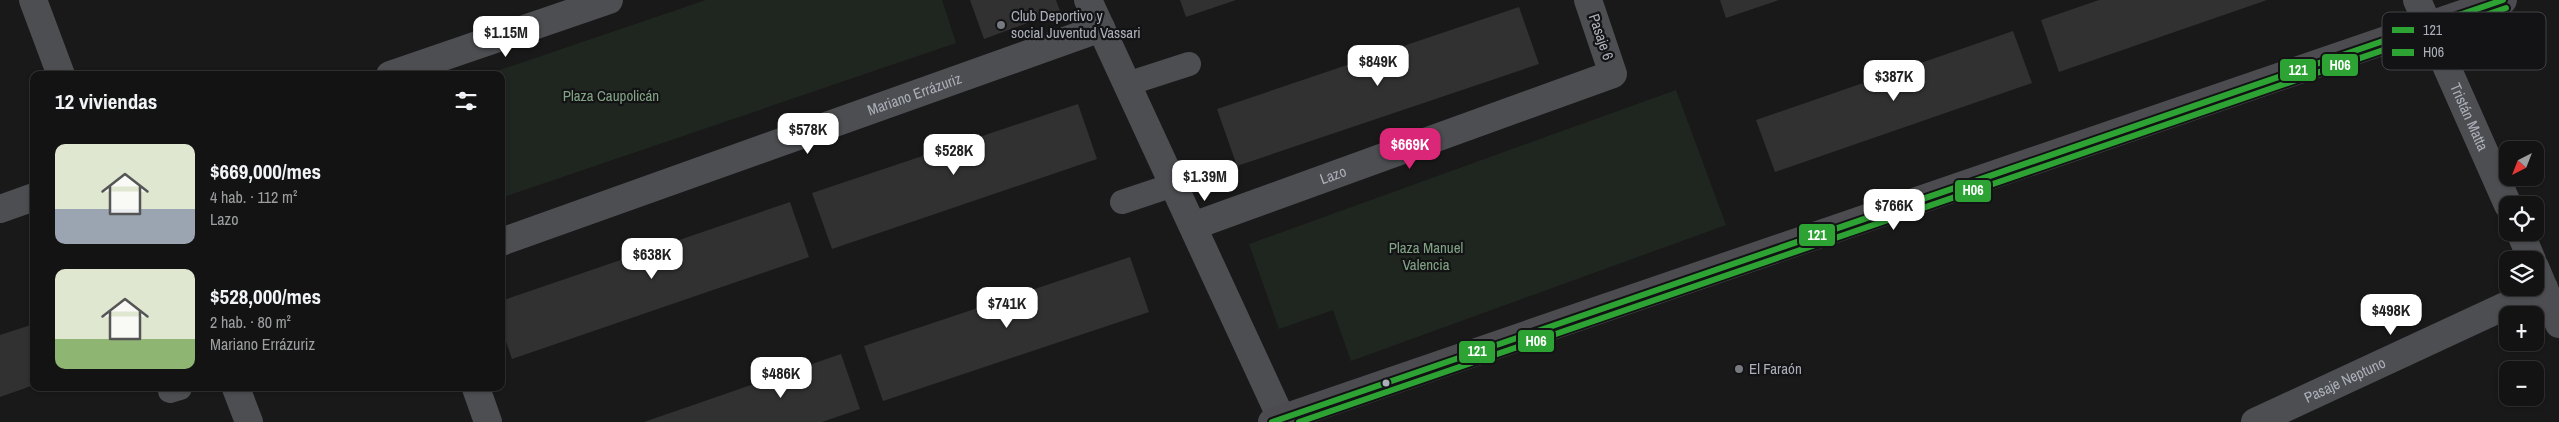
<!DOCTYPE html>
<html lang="es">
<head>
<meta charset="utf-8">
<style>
	body { margin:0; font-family:"Archivo Narrow",sans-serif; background:#1c1c1c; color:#f1f3f6; height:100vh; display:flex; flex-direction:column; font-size:19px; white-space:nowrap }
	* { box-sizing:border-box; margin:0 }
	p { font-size:16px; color:#9d9ea0 }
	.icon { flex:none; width:28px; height:28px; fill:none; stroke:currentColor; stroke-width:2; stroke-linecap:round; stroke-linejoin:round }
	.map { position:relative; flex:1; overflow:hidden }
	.details { position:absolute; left:30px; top:71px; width:475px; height:320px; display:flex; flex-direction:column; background:#131313; border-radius:10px; box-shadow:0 1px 4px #0004,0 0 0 1px #323233 }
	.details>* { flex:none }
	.needle { width:32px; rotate:222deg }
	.controls { position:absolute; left:2499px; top:141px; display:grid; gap:10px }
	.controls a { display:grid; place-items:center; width:45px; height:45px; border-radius:10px; background:#131313; box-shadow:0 1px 4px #0004,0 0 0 1px #323233; font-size:25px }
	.price { position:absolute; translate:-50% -42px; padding:0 11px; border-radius:10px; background:#fff; color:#222; font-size:16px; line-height:32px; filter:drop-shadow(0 1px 2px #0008) }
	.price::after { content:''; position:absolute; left:50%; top:30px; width:15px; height:11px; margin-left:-8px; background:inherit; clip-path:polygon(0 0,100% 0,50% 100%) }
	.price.active { background:#db2777; color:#fff }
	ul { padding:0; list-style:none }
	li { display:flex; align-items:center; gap:15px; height:125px; padding:0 25px }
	li span { display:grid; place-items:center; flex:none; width:140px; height:100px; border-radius:10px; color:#555 }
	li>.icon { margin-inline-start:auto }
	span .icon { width:60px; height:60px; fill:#fffc; stroke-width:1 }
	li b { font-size:21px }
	h2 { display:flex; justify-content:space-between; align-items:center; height:60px; padding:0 25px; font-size:21px }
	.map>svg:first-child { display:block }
	.green { fill:#1f2620 }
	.building { fill:#313131 }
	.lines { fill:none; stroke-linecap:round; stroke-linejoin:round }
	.service { stroke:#4d4e52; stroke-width:24 }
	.pedestrian { stroke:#4d4e52; stroke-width:28 }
	.minor { stroke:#4d4e52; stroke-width:28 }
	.secondary { stroke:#4c4c50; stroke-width:28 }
	.bus-1-casing { stroke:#131315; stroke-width:10 }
	.bus-2-casing { stroke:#131315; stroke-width:10 }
	.bus-1 { stroke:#2da333; stroke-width:6 }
	.bus-2 { stroke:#2da333; stroke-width:6 }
	.poi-dot { fill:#787a81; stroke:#131315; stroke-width:2 }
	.bus-dot { fill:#abafb9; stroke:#131315; stroke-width:2 }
	.labels { text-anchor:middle; stroke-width:4.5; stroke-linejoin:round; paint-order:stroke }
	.poi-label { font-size:15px; fill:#abafb9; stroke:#131315; text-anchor:start }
	.street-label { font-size:15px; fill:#abafb9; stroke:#131315 }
	.park-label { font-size:15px; fill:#82a485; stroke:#131315 }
	.key { fill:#131315; stroke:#414246; stroke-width:1 }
	.key-label { font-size:14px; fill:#abafb9 }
	.line-badge { stroke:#131315; stroke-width:2 }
	.badge-label { font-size:14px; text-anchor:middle; font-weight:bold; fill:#fff }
</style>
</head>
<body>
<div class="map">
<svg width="2559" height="422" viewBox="0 0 2559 422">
	<rect width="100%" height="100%" fill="#191919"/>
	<g class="green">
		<polygon points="706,0 942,0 956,43 501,198 501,75 485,75"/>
		<polygon points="1676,90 1726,225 1351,361 1333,310 1279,329 1249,244"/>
	</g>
	<g class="building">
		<polygon points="970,0 1056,0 1060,11 984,39"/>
		<polygon points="1180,0 1236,0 1186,17"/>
		<polygon points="1720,0 1779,0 1726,18"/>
		<polygon points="2099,0 2267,0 2059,72 2041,20"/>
		<polygon points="1519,7 1539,64 1237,166 1217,109"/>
		<polygon points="2013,31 2032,83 1775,172 1756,120"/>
		<polygon points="1078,104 1097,159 832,249 812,193"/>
		<polygon points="790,202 809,257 512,359 501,327 501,301"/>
		<polygon points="1130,257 1149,312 883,401 864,346"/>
		<polygon points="34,324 34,385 0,397 0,335"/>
		<polygon points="841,354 860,409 822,422 644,422"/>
	</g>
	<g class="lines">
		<g class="service">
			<polyline points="1127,84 1189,64"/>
			<polyline points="1122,202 1173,185"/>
			<polyline points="170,391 180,388"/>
		</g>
		<polyline class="pedestrian" points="476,388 488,422"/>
		<g class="minor">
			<polyline points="33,0 61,75"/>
			<polyline points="1088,0 1283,422"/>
			<path id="s1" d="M 2417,0 L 2508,205"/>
			<polyline points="390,75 609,0"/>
			<polyline points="0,209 34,197"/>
			<path id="s2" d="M 1193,226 L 1613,74 L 1588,0"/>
			<polyline points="2520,232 2532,260"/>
			<path id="s3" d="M 501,242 L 1101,28"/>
			<polyline points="2535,267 2559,324"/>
			<polyline points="236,388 249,422"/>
			<path id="s4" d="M 2255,422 L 2544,288"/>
		</g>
		<polyline class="secondary" points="1272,422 2503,0"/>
		<g class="bus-1-casing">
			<polyline id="bus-1" points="1272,422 2503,0"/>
		</g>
		<g class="bus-2-casing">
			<polyline id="bus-2" points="1299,422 2506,8"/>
		</g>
		<use href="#bus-1" class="bus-1"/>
		<use href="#bus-2" class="bus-2"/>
	</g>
	<g class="poi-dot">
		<circle cx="1001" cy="25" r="5"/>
		<circle cx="1739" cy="369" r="5"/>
	</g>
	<circle class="bus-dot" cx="1386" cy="383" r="4.5"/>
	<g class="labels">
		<g class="poi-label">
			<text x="1011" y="21">Club Deportivo y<tspan x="1011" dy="17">social Juventud Vassari</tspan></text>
			<text x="1749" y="374">El Faraón</text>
		</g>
		<g class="street-label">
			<text transform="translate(1601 37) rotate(71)" y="5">Pasaje 6</text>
			<text dy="5" stroke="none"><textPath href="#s3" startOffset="439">Mariano Errázuriz</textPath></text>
			<text dy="5" stroke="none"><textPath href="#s1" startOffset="128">Tristán Matta</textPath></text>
			<text dy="5" stroke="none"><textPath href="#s2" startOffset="149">Lazo</textPath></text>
			<text dy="5" stroke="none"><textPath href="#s4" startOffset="99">Pasaje Neptuno</textPath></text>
		</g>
		<g class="park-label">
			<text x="611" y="101">Plaza Caupolicán</text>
			<text x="1426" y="253">Plaza Manuel<tspan x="1426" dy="17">Valencia</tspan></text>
		</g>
	</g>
	<rect x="2382" y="12" width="164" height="58" rx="8" class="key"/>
	<rect x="2392" y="27" width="22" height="6" fill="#2da333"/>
	<rect x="2392" y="49" width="22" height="7" fill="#2da333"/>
	<g class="key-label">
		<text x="2423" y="35">121</text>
		<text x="2423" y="57">H06</text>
	</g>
	<g class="line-badge">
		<rect x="2321" y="53" width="38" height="24" rx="5" fill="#2da333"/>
		<rect x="2279" y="58" width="38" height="24" rx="5" fill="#2da333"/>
		<rect x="1954" y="179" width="38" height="24" rx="5" fill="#2da333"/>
		<rect x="1798" y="223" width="38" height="24" rx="5" fill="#2da333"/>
		<rect x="1517" y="329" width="38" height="24" rx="5" fill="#2da333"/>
		<rect x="1458" y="340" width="38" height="24" rx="5" fill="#2da333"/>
	</g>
	<g class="badge-label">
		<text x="2340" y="70">H06</text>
		<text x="2298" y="75">121</text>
		<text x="1973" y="195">H06</text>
		<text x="1817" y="240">121</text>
		<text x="1536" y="346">H06</text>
		<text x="1477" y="356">121</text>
	</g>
</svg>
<div class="controls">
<a><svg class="needle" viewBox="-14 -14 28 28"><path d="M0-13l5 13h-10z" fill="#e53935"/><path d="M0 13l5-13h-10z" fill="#9d9ea0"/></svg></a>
<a><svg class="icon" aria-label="locate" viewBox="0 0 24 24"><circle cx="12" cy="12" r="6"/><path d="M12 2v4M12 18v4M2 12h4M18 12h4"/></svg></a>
<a><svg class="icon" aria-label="layers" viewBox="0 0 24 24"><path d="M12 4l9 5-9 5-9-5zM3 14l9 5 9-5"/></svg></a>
<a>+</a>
<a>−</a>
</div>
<b class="price" style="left:506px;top:58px">$1.15M</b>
<b class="price" style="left:1378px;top:87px">$849K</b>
<b class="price" style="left:1894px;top:102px">$387K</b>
<b class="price" style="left:808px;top:155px">$578K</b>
<b class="price active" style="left:1410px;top:170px">$669K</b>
<b class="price" style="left:954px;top:176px">$528K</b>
<b class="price" style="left:1205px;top:202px">$1.39M</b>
<b class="price" style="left:1894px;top:231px">$766K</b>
<b class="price" style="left:652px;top:280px">$638K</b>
<b class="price" style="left:1007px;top:329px">$741K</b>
<b class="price" style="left:2391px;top:336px">$498K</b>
<b class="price" style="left:781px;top:399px">$486K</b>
<section class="details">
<h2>12 viviendas<svg class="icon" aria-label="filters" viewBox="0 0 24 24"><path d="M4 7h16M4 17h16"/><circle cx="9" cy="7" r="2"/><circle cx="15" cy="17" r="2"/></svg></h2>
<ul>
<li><span style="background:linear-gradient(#dfe7d0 65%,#9aa5b1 0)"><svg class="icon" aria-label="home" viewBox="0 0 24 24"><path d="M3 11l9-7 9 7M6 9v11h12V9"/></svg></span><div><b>$669,000/mes</b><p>4 hab. · 112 m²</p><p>Lazo</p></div></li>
<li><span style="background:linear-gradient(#dfe7d0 70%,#8fb573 0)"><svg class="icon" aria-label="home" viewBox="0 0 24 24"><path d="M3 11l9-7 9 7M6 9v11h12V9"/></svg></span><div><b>$528,000/mes</b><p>2 hab. · 80 m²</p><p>Mariano Errázuriz</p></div></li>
</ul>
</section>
</div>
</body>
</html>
